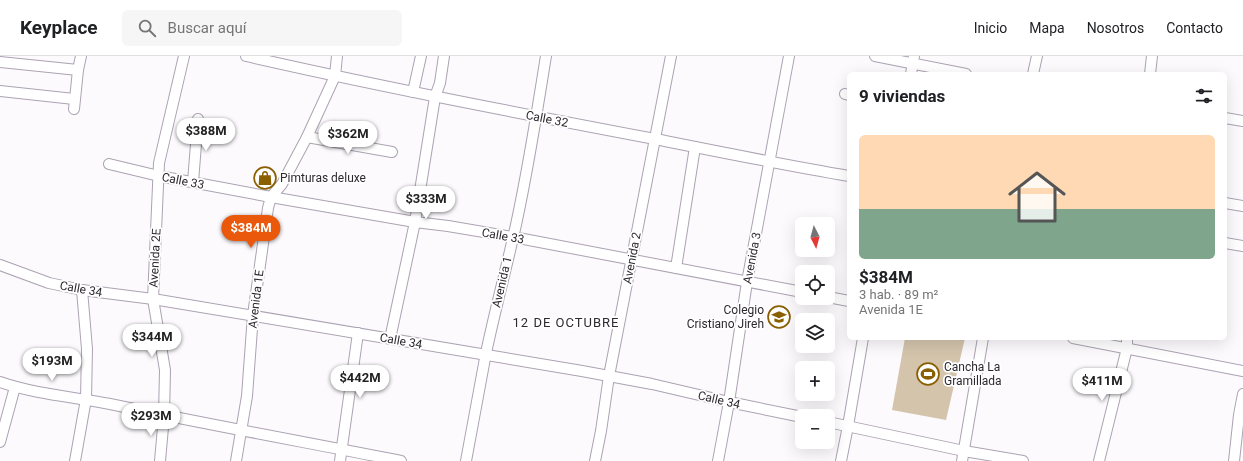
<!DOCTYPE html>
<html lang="es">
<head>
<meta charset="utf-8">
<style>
	body { margin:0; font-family:Roboto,sans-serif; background:#f6f6f6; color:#202124; height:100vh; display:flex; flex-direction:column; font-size:15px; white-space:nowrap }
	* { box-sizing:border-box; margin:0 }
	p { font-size:13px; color:#757577 }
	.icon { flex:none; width:22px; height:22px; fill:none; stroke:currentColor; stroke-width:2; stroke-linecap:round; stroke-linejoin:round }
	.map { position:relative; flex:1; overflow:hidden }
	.sheet { position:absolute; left:847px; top:16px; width:380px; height:268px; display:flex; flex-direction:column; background:#fff; border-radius:6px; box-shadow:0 4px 16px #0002 }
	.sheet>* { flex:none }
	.needle { width:26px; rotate:174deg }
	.controls { position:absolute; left:795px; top:161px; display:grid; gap:8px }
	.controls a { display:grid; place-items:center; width:40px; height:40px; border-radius:6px; background:#fff; box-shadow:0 4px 16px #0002; font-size:20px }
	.price { position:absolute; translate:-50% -34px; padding:0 9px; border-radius:14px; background:#fff; color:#222; font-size:13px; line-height:26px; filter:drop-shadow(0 1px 2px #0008) }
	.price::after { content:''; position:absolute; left:50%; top:24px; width:12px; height:9px; margin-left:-6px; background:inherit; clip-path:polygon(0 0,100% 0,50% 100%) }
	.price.selected { background:#ea580c; color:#fff }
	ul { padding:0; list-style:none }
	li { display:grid; align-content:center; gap:8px; height:212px; padding:0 12px }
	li+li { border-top:1px solid #e0e0e0 }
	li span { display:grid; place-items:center; height:124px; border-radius:6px; color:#555 }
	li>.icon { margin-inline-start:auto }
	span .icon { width:72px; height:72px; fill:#fffc; stroke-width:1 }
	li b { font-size:17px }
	h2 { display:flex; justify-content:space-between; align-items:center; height:48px; padding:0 12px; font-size:17px }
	header { display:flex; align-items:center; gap:24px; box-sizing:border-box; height:56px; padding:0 20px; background:#fff; border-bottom:1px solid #e0e0e0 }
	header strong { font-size:19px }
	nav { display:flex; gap:22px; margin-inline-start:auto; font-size:14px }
	.search { width:280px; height:36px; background:#f6f6f6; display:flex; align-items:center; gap:10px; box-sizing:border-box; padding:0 14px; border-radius:6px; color:#757577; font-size:15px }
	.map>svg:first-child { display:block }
	.green { fill:#d4c4ac }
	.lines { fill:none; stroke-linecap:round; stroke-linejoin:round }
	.minor-casing { stroke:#ada2b3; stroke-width:12 }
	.minor { stroke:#fff; stroke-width:10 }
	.labels { text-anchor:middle; stroke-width:3.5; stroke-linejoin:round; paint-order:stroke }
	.street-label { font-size:12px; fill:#2d292f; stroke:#fff }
	.poi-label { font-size:12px; fill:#2d292f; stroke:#fff; text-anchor:start }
	.neighbourhood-label { font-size:13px; letter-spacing:1px; fill:#2d292f; stroke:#fff }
</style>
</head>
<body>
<header>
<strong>Keyplace</strong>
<div class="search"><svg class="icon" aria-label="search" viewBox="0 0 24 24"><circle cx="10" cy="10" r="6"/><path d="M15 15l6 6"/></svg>Buscar aquí</div>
<nav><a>Inicio</a><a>Mapa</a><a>Nosotros</a><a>Contacto</a></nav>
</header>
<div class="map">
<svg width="1243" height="405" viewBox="0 0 1243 405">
	<rect width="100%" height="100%" fill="#fcfafd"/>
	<polygon class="green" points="905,282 965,282 946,364 892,354"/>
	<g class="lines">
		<g class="minor-casing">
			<g id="minor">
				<path d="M 246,0 C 382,31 518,57 655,83 C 720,96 784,109 849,120"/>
				<polyline points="875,0 966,18"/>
				<polyline points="0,6 78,14"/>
				<polyline points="911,18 914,0"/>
				<polyline points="1033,18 1037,0"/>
				<polyline points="1150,18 1152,0"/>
				<polyline points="0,35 74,43"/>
				<polyline points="413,36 421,0"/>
				<polyline points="845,38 849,39"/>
				<polyline points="74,53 78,14 81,0"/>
				<polyline points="1225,62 1243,65"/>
				<polyline points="307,81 392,96"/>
				<polyline points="109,108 159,120 271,141 415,166 448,170 513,181 802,236"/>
				<polyline points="193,126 198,63"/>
				<polyline points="1225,147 1243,150"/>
				<polyline points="1225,187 1243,190"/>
				<polyline points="0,209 49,227 82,234 153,243 582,315 652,328 729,346 802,361"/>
				<polyline points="676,212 695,91"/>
				<polyline points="828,241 849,245"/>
				<polyline points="1073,282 1243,315"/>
				<polyline points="390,283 415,166 435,41 440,27 444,0"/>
				<path d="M 0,326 C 34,338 74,341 110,348 C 206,368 304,386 401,405"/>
				<polyline points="828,366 964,395 1023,405"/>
				<polyline points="0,386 15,331"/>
				<polyline points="75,405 86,343 87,293 82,234"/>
				<polyline points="160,405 164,360 165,314 153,243 159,107 184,0"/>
				<polyline points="236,405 247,340 253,259 268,152 271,141 282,128 307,81 335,20 337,0"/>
				<polyline points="340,405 358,277"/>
				<path d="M 466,405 C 473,369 479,333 486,297 C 494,259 504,221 513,182 C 527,122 536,61 546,0"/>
				<polyline points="595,405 601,375 609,320 671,0"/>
				<polyline points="718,405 729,346 747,226 789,0"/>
				<polyline points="841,405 848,370 863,282"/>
				<polyline points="962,405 983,282"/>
				<polyline points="1099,405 1127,292 1127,282"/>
				<polyline points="1234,405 1239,359 1243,338"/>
			</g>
		</g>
		<use href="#minor" class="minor"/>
	</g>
	<defs>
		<g id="shop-ring" transform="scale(1.15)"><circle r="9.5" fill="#fff" stroke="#8a5f01" stroke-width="1.5"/><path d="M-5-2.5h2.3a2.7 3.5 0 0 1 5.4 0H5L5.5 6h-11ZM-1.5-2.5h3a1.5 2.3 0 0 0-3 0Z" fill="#8a5f01"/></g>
		<g id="school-ring" transform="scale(1.15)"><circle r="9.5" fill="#fff" stroke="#8a5f01" stroke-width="1.5"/><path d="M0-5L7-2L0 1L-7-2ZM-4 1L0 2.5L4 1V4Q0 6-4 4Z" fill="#8a5f01"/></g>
		<g id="stadium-ring" transform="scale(1.15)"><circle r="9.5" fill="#fff" stroke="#8a5f01" stroke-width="1.5"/><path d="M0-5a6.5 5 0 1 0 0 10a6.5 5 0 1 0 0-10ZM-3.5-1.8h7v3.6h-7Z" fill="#8a5f01"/></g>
	</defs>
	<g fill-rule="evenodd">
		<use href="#shop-ring" x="265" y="122"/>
		<use href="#school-ring" x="779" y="261"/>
		<use href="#stadium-ring" x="928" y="318"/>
	</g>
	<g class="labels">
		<g class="street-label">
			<text transform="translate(547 63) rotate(11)" y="4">Calle 32</text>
			<text transform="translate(183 125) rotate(11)" y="4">Calle 33</text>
			<text transform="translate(503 180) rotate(10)" y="4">Calle 33</text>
			<text transform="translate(155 202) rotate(-87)" y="4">Avenida 2E</text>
			<text transform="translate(632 202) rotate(-79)" y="4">Avenida 2</text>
			<text transform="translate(752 202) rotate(-79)" y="4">Avenida 3</text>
			<text transform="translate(502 226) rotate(-77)" y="4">Avenida 1</text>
			<text transform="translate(81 233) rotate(10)" y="4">Calle 34</text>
			<text transform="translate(256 243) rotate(-83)" y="4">Avenida 1E</text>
			<text transform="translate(401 285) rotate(10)" y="4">Calle 34</text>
			<text transform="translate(719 344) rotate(13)" y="4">Calle 34</text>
		</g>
		<g class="poi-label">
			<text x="280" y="126">Pimturas deluxe</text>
			<text x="764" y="258" text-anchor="end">Colegio<tspan x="764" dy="14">Cristiano Jireh</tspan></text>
			<text x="944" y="315">Cancha La<tspan x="944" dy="14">Gramillada</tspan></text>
		</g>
		<g class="neighbourhood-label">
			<text x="566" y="271">12 DE OCTUBRE</text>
		</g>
	</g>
</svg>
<div class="controls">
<a><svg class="needle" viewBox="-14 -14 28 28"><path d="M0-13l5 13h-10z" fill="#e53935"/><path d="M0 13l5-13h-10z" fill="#757577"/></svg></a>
<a><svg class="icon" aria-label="locate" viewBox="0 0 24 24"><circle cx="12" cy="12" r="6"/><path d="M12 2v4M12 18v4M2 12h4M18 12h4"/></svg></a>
<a><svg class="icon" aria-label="layers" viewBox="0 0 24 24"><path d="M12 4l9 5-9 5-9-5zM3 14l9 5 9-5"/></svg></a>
<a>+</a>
<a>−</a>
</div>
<b class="price" style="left:206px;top:96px">$388M</b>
<b class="price" style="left:348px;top:99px">$362M</b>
<b class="price" style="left:426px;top:164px">$333M</b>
<b class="price selected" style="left:251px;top:193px">$384M</b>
<b class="price" style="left:152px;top:302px">$344M</b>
<b class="price" style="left:52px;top:326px">$193M</b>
<b class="price" style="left:360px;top:343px">$442M</b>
<b class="price" style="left:1102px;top:346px">$411M</b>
<b class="price" style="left:151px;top:381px">$293M</b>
<section class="sheet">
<h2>9 viviendas<svg class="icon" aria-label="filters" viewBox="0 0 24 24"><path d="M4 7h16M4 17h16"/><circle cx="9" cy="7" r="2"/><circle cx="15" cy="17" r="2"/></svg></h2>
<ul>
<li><span style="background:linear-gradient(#ffd9b3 60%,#7fa58c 0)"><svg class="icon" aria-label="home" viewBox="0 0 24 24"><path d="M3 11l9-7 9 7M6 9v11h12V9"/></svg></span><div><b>$384M</b><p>3 hab. · 89 m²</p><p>Avenida 1E</p></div></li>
</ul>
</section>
</div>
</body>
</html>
